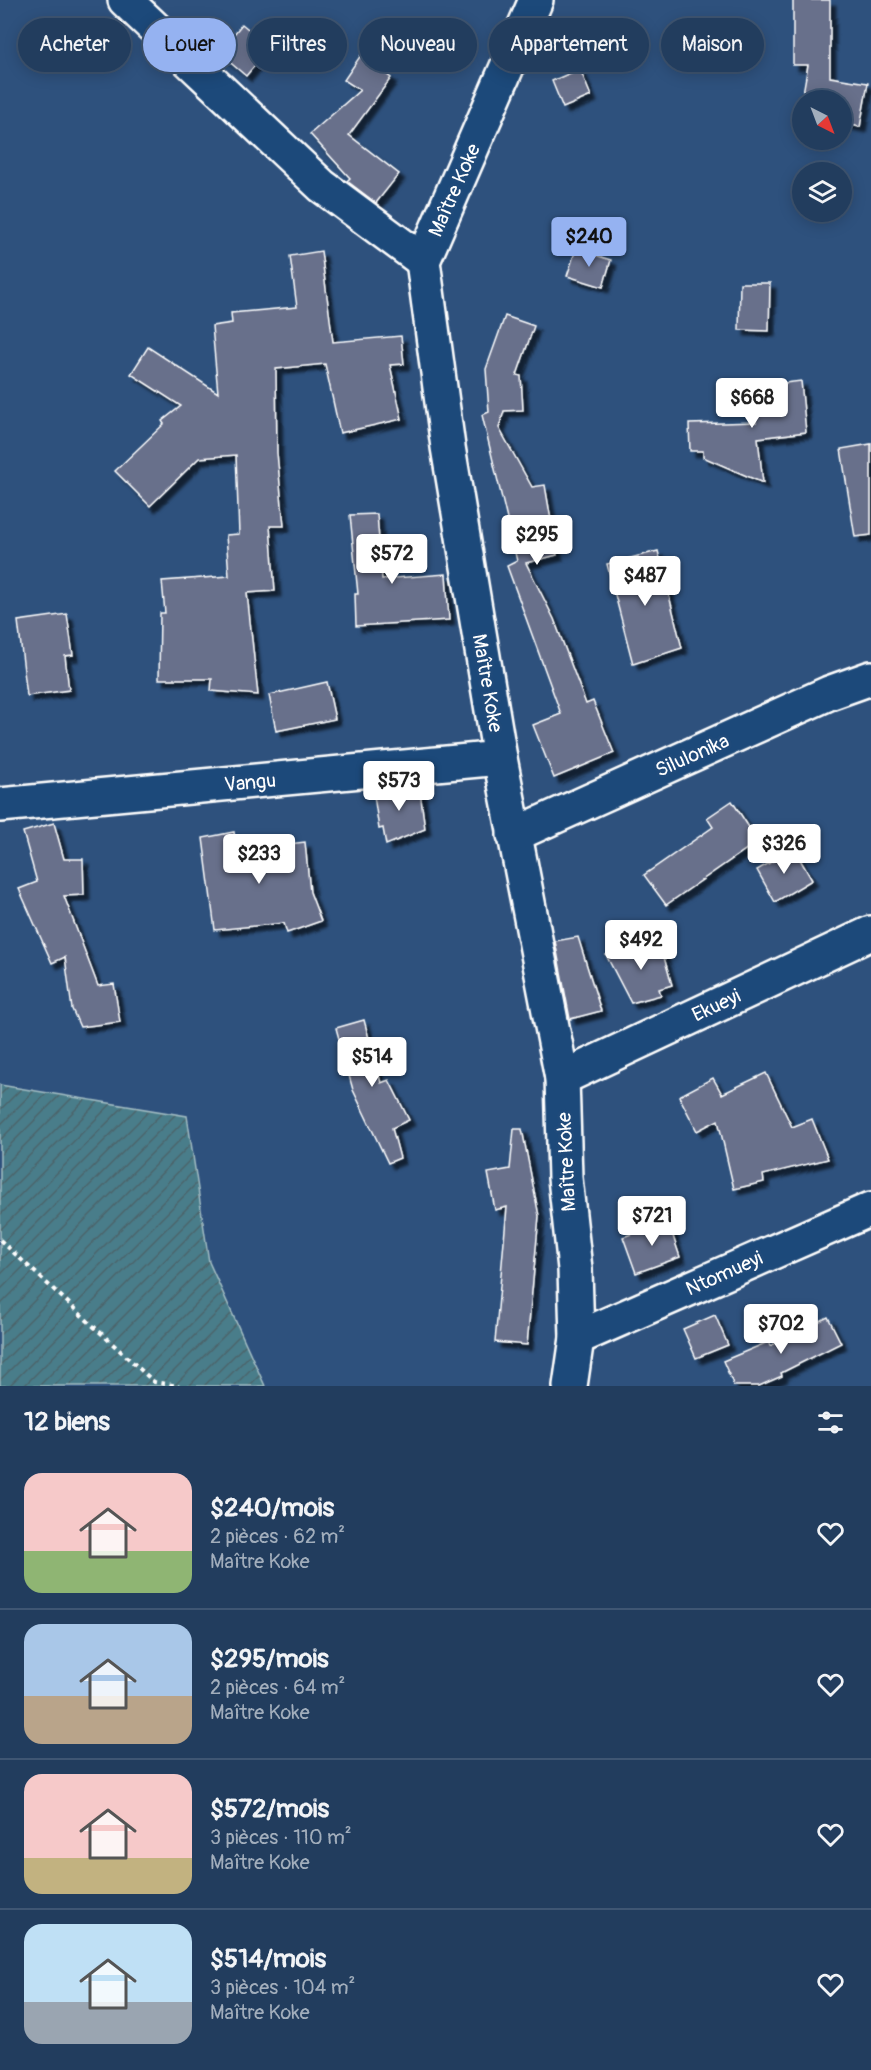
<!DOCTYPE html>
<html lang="fr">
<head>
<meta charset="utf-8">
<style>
	body { margin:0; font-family:Pangolin,sans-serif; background:#2e4867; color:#f1f3f6; height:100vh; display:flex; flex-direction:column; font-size:22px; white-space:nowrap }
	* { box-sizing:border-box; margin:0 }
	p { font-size:20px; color:#a2aebc }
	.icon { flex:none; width:33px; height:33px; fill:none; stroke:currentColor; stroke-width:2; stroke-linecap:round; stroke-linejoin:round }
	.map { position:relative; height:1386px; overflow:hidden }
	.drawer { display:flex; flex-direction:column; background:#223d5e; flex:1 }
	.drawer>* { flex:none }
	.top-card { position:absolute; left:18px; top:18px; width:836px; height:54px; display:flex; gap:12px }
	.needle { width:39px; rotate:138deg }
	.fabs { position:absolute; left:792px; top:90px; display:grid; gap:12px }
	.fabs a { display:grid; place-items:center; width:60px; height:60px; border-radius:50%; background:#223d5e; box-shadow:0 3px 15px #0003,0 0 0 2px #3f5673; font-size:30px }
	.price { position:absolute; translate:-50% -51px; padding:0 14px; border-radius:6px; background:#fff; color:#222; font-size:20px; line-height:39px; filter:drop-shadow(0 2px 3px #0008) }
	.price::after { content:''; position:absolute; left:50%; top:36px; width:18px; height:14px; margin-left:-9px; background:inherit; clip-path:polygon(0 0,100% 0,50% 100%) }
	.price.active { background:#95b2f1; color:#111 }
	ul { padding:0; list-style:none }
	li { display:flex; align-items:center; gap:18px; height:150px; padding:0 24px }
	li+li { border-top:2px solid #3f5673 }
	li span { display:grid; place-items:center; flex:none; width:168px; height:120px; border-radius:18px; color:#555 }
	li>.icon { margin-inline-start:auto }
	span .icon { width:72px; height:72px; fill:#fffc; stroke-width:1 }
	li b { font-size:26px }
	h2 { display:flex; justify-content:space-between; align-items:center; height:72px; padding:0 24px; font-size:26px }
	.chip { padding:0 21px; border-radius:27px; background:#223d5e; box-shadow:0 3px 15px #0003,0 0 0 2px #3f5673; font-size:21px; line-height:54px }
	.chip.active { background:#95b2f1; color:#111 }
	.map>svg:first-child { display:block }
	.garden { fill:url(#garden-furrows); stroke:#a4bec4; stroke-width:1.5 }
	.building { fill:#686f8b; stroke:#fff; stroke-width:1.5; filter:url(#shadow) }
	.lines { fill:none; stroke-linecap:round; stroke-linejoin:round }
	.street-casing { stroke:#fff; stroke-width:38 }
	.path { stroke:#fff; stroke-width:4; stroke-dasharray:4.5 4.5; stroke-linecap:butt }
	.street { stroke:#1f4a7a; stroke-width:33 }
	.labels { text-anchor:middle; stroke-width:6; stroke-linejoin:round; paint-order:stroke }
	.street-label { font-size:20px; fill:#fff; stroke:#1f4a7a }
</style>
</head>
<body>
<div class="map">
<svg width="871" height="1386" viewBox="0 0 871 1386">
	<defs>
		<pattern id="garden-furrows" width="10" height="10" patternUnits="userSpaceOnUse" patternTransform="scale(1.5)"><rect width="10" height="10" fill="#4a7d8a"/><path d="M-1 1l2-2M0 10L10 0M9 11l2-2" fill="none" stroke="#4b646b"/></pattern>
		<filter id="shadow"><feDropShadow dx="5.5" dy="5.5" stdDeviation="1.5" flood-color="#0009"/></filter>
	</defs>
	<rect width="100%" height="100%" fill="#2e517d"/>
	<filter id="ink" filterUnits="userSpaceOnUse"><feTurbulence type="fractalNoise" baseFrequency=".0167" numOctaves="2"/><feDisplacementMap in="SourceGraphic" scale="12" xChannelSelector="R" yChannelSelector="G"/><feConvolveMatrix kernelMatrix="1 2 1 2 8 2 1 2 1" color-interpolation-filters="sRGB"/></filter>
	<g filter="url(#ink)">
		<polygon class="garden" points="0,1085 187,1116 209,1262 265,1386 0,1386"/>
		<g class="building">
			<polygon points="793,0 830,0 830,77 868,83 860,127 842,123 842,100 802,100 802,116 799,116 808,65 793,65"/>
			<polygon points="242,24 270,47 246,76 219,53"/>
			<polygon points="361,55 391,78 349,135 399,174 376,203 347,181 350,178 310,134 360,90 344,80"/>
			<polygon points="580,69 591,96 563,108 552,81"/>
			<polygon points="576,249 611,260 603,287 567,276"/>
			<polygon points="321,251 333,342 401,336 404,364 390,365 402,419 340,433 325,364 276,369 277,453 284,526 270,526 275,591 247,593 258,695 211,691 212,679 159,679 160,613 165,613 162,581 229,576 226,535 239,534 236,455 199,458 150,506 115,471 164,424 162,421 181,406 131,374 148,347 218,393 212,326 232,323 231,313 297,307 290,256"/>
			<polygon points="740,283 770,283 769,331 739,330"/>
			<polygon points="505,316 534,326 517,375 521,376 523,410 504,411 499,428 532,487 545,485 557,555 526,563 554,619 586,704 593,701 614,753 554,778 533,725 561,714 507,566 517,561 482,415 489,412 486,369"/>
			<polygon points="801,381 806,432 758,438 763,483 703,457 703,451 690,451 689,424 756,422 752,387"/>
			<polygon points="871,444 871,535 855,537 841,449"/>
			<polygon points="377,514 382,579 446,574 449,620 356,626 355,594 358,594 350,515"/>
			<polygon points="658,551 682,648 633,664 607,564"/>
			<polygon points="67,614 73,655 65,656 69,690 27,696 18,621"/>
			<polygon points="327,682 335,719 276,731 269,695"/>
			<polygon points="419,784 425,829 386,845 383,828 379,829 373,789"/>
			<polygon points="732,801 758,841 666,905 644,875 713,827 707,818"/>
			<polygon points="54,823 64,859 83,859 84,895 64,896 98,986 114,984 120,1022 80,1027 72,1009 65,957 52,963 19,889 37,882 23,832"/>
			<polygon points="234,832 237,850 305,842 310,892 321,921 287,933 284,923 215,930 203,838"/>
			<polygon points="794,849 812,880 775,902 757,870"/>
			<polygon points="578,937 601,1011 570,1019 555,941"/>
			<polygon points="659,940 672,985 659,989 661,995 631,1003 606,955"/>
			<polygon points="364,1020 381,1083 389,1080 409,1120 392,1128 400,1158 388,1163 353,1090 336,1028"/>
			<polygon points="766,1073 792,1127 812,1119 828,1159 763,1175 764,1182 734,1189 718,1120 697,1131 679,1096 713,1078 722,1094"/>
			<polygon points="514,1129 522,1129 539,1216 527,1345 495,1342 507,1207 495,1210 488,1173 510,1169"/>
			<polygon points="668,1221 680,1257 636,1273 623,1237"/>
			<polygon points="715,1315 728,1345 696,1358 683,1329"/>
			<polygon points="828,1317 841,1343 781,1373 782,1376 759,1386 734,1386 723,1361 768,1342 770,1346"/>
		</g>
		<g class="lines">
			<g class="street-casing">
				<g id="street">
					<polyline points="125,0 322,186 423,261"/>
					<polyline points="536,0 423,261 448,447 500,758 562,1078 565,1178 575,1269 577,1338 570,1386"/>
					<polyline points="0,805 500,758"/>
					<polyline points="514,835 829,693 871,678"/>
					<polyline points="562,1078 871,933"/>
					<polyline points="577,1338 871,1209"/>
				</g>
			</g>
			<polyline class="path" points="0,1240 154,1382 179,1386"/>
			<use href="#street" class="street"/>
		</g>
	</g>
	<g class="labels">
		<g class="street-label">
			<text transform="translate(454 190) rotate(-66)" y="7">Maître Koke</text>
			<text transform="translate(488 683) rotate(80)" y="7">Maître Koke</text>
			<text transform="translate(692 755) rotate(-24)" y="7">Silulonika</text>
			<text transform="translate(250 782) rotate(-5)" y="7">Vangu</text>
			<text transform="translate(716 1005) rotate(-25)" y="7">Ekueyi</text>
			<text transform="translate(566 1162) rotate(-93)" y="7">Maître Koke</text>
			<text transform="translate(724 1273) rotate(-24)" y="7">Ntomueyi</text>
		</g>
	</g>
</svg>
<div class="fabs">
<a><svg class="needle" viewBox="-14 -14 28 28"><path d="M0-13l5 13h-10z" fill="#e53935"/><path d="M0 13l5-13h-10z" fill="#a2aebc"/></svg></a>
<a><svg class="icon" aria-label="layers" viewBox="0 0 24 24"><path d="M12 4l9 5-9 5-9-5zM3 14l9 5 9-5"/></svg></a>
</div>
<b class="price active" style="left:589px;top:268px">$240</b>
<b class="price" style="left:752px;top:429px">$668</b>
<b class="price" style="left:537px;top:566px">$295</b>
<b class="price" style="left:392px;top:585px">$572</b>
<b class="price" style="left:645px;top:607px">$487</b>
<b class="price" style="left:399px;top:812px">$573</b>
<b class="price" style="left:784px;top:875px">$326</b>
<b class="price" style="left:259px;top:885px">$233</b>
<b class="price" style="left:641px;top:971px">$492</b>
<b class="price" style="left:372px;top:1088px">$514</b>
<b class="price" style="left:652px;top:1247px">$721</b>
<b class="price" style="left:781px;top:1355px">$702</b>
<div class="top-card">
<a class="chip">Acheter</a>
<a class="chip active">Louer</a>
<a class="chip">Filtres</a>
<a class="chip">Nouveau</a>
<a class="chip">Appartement</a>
<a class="chip">Maison</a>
</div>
</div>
<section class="drawer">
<h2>12 biens<svg class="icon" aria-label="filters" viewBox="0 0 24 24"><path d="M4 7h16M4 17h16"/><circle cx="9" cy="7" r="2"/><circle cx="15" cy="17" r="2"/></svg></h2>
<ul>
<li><span style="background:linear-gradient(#f6c9c9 65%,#8fb573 0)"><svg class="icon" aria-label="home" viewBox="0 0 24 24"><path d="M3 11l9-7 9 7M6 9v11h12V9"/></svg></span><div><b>$240/mois</b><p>2 pièces · 62 m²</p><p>Maître Koke</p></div><svg class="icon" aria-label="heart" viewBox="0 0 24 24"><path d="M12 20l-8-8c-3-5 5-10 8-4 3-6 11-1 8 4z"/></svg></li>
<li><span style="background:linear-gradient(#a9c7e8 60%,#b9a48a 0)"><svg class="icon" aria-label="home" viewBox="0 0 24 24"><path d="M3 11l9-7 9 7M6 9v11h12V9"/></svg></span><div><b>$295/mois</b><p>2 pièces · 64 m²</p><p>Maître Koke</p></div><svg class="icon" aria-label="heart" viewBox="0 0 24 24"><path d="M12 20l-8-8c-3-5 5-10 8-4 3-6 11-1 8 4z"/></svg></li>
<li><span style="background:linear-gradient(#f6c9c9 70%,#c2b280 0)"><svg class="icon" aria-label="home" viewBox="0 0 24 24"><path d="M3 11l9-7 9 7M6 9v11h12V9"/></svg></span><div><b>$572/mois</b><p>3 pièces · 110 m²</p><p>Maître Koke</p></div><svg class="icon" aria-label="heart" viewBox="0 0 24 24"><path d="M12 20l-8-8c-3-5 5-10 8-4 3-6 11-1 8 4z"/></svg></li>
<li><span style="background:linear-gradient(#bfe0f5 65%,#9aa5b1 0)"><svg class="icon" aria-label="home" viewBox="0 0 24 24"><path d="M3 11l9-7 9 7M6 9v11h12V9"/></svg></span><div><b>$514/mois</b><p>3 pièces · 104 m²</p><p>Maître Koke</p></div><svg class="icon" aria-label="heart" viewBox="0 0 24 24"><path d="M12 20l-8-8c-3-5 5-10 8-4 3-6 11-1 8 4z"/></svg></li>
</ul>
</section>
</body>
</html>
